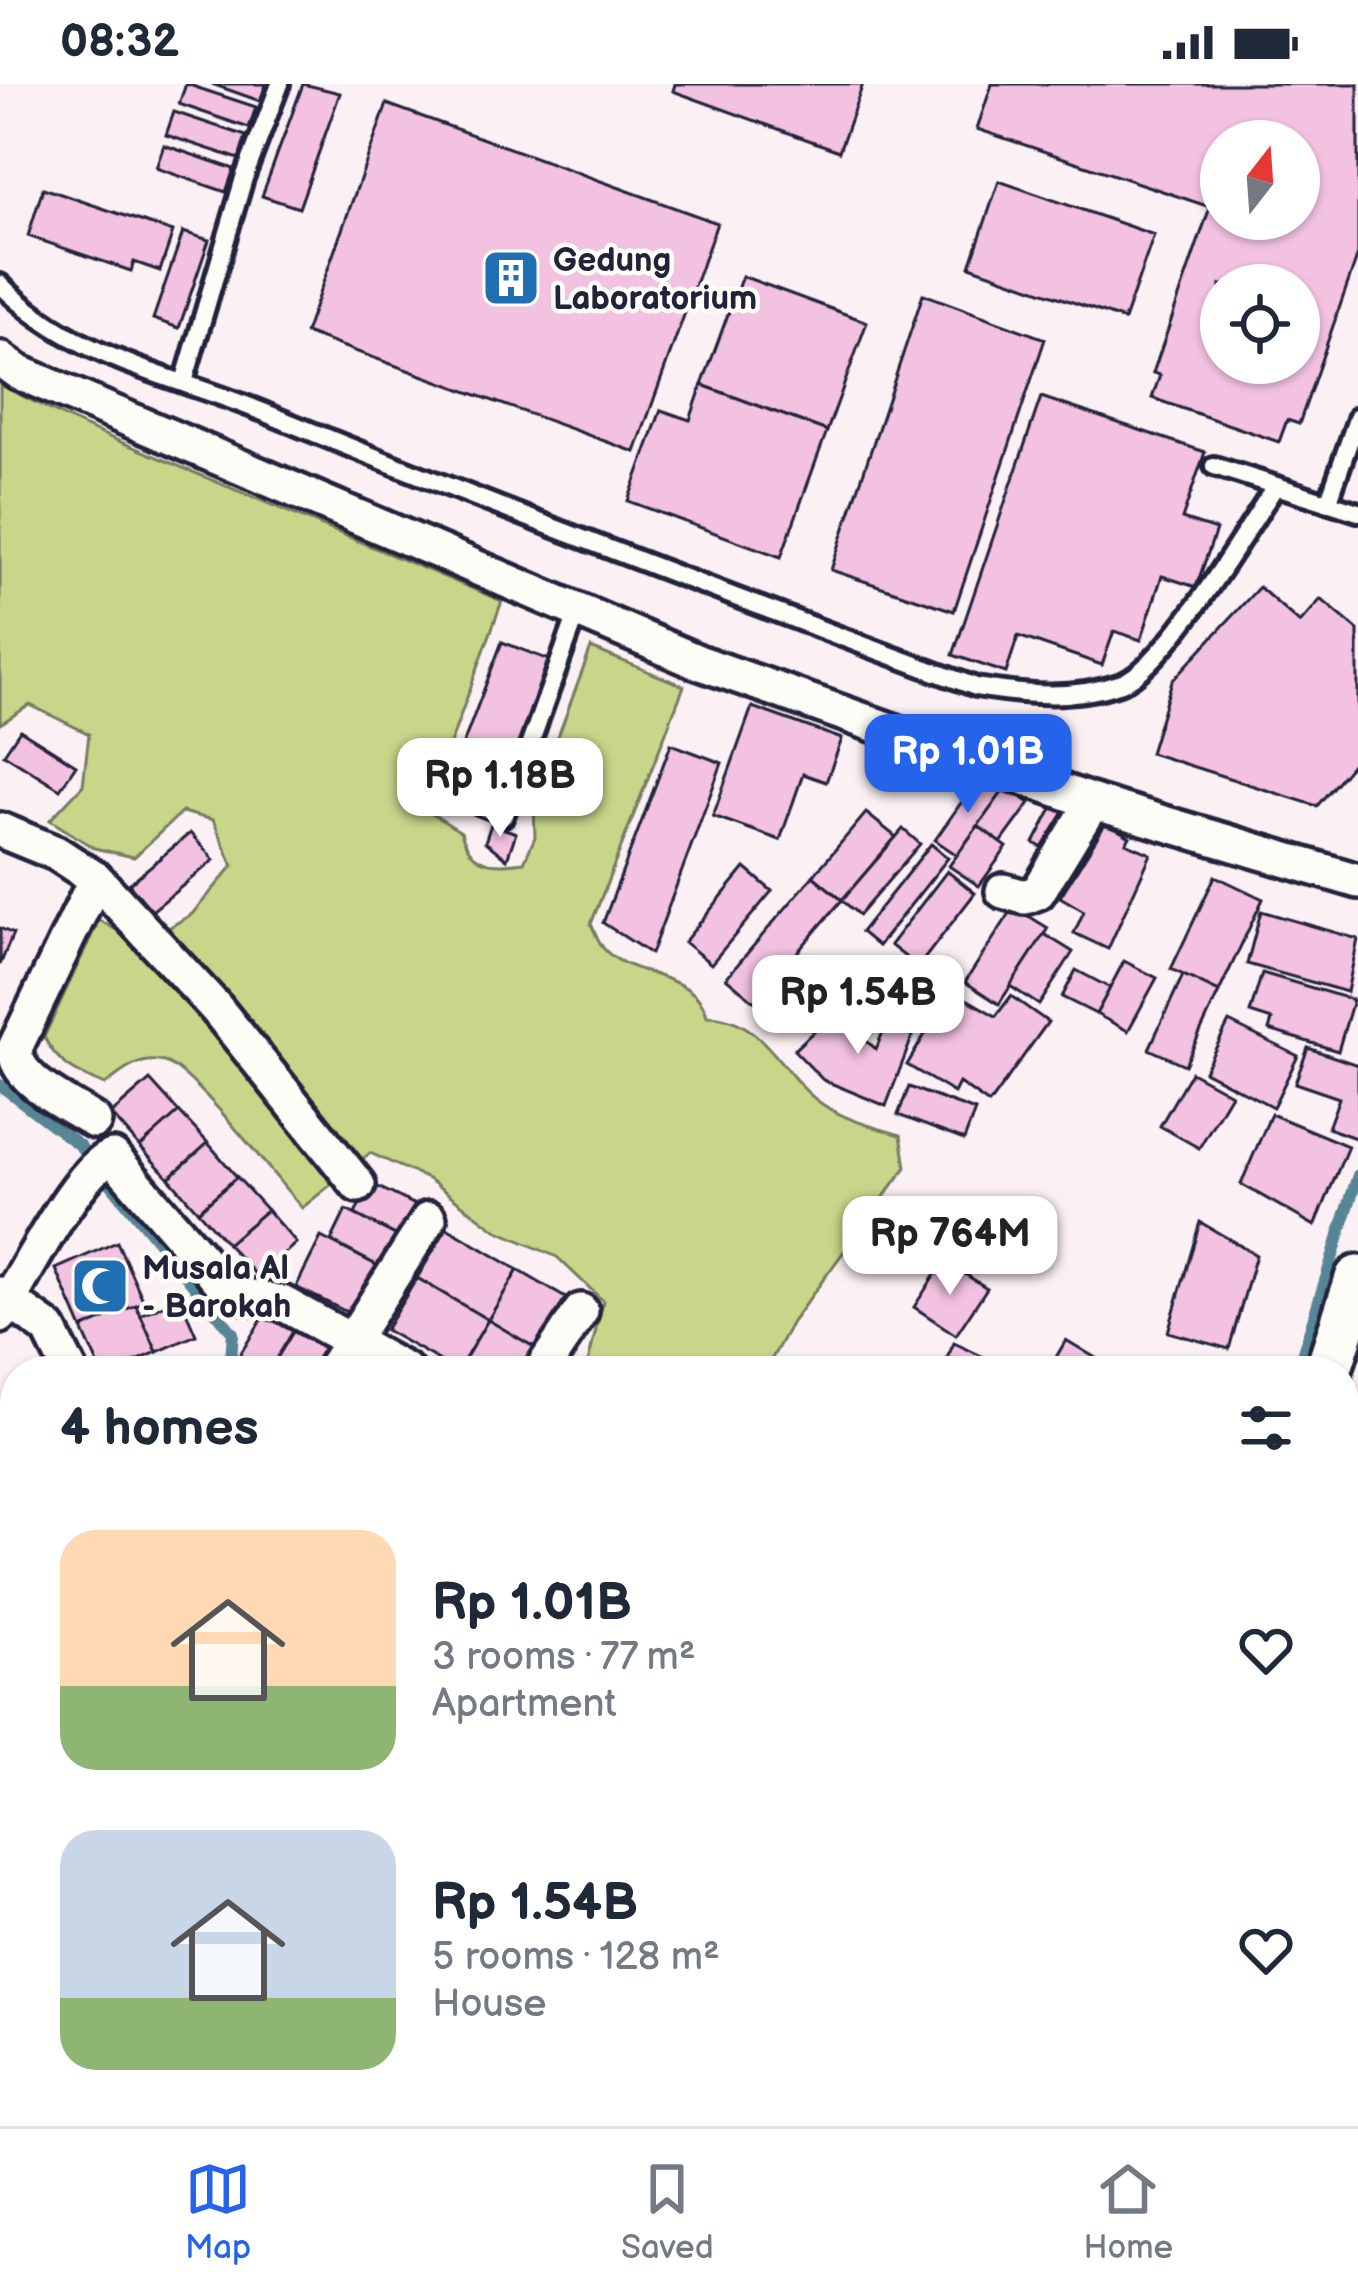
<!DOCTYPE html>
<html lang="en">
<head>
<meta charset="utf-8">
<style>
	body { margin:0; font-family:"Balsamiq Sans",sans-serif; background:#f2f2f3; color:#1f2937; height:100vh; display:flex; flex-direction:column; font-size:45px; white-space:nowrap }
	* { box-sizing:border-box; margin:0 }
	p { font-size:39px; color:#747a83 }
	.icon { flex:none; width:66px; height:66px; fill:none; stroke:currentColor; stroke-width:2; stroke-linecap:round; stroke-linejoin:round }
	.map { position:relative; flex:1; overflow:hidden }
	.sheet { position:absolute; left:0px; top:1272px; width:1359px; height:771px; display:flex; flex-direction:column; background:#fff; border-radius:48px 48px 0 0; box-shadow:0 3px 9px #0004 }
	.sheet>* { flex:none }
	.needle { width:78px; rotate:17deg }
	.controls { position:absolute; left:1200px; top:36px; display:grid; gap:24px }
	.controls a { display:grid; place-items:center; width:120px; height:120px; border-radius:50%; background:#fff; box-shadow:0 3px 9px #0004; font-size:60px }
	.price { position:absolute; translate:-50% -102px; padding:0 27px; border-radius:24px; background:#fff; color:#222; font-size:39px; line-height:78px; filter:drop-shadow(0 3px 6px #0008) }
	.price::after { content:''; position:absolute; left:50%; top:72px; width:36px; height:27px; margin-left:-18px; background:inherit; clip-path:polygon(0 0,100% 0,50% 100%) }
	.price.selected { background:#2563eb; color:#fff }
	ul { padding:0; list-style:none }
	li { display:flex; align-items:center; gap:36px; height:300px; padding:0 60px }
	li span { display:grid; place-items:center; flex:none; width:336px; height:240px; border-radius:36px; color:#555 }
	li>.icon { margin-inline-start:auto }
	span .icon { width:144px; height:144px; fill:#fffc; stroke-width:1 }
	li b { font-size:51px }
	h2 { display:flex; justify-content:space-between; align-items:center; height:144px; padding:0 60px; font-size:51px }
	.status { display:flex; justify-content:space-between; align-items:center; height:84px; padding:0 60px; background:#fff; direction:ltr }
	.status svg { height:33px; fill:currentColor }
	.tabs { display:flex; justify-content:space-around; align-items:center; height:168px; border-top:3px solid #e0e1e3; background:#fff; font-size:33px; color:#747a83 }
	.tabs a { display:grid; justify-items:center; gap:6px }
	.tabs .selected { color:#2563eb }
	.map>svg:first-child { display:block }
	.green { fill:#c9d68a; stroke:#767c62; stroke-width:3 }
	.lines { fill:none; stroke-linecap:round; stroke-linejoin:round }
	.stream { stroke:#568696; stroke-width:12 }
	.building { fill:#f3c2e1; stroke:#22223b; stroke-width:3; fill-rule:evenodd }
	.service-casing { stroke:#22223b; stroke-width:26 }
	.minor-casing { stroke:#22223b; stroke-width:42 }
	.secondary-casing { stroke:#22223b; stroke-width:54 }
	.service { stroke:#fdfcf7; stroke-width:16 }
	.minor { stroke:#fdfcf7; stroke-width:33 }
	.secondary { stroke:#fdfcf7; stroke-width:45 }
	.labels { text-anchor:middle; stroke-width:9; stroke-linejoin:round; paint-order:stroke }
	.poi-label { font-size:33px; font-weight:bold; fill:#22223b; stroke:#fdfcf7; text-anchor:start }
</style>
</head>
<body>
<div class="status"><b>08:32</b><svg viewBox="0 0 49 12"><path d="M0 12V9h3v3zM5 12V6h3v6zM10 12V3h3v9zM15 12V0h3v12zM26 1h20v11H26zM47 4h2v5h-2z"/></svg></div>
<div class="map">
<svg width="1358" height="2042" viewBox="0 0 1358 2042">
	<rect width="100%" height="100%" fill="#fbf0f3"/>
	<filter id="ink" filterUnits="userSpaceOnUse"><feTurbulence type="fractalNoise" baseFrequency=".00833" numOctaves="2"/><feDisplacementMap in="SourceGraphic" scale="24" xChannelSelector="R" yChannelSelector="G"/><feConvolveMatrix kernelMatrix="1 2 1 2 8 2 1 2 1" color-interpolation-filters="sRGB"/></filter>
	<g filter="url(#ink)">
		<g class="green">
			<path d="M 0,301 L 85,343 L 502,517 L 426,726 L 461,748 C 471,783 492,782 524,778 L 535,753 L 534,717 L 591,564 L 684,602 L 591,840 C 595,848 599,859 604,865 C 631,895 696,887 707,932 C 765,933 780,991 822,1020 C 845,1036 874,1043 901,1051 L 906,1083 L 792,1238 L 765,1287 L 586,1287 L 603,1217 L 557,1173 L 496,1146 L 430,1096 L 370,1069 L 302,1124 C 277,1096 193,985 164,978 C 140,972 122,987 105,1001 C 78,990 57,980 44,953 L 99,836 L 141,860 L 192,830 L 233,782 L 213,736 L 182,728 L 134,773 L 94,764 L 50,736 L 83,701 L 89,650 L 30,621 L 0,640 Z"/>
			<polygon points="703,2028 899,2028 891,2042 726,2042"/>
		</g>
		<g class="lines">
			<g class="stream">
				<polyline points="0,1001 80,1062 233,1249 230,1287"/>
				<polyline points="1297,1287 1358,1091"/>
			</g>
		</g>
		<g class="building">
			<polygon points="186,0 256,23 249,44 179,20"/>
			<polygon points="212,0 266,0 260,17"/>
			<polygon points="303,0 340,9 299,124 262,112"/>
			<polygon points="675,0 863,0 839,67 673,7"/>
			<path d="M 992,0 L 1358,0 L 1358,170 L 1299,340 L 1287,336 L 1279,358 L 1152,314 L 1160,291 L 1153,289 L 1210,123 L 977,45 ZM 1221,57 L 1299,57 L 1299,135 L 1221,135 ZM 1221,201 L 1299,201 L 1299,279 L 1221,279 Z"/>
			<polygon points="387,20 717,139 635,368 305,249"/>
			<polygon points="174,28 246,52 239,75 166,51"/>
			<polygon points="164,61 234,85 226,108 156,84"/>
			<polygon points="999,97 1154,151 1124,236 970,182"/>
			<polygon points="43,104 173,148 160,187 134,178 131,187 28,152"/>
			<polygon points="183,148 209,156 179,244 153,235"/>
			<polygon points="742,192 867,238 827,347 702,301"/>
			<polygon points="923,210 1045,255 954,527 831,486"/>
			<polygon points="702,301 827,347 781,473 628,417 661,326 690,336"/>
			<polygon points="1041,313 1205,368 1182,435 1216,446 1196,503 1162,492 1141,556 1114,547 1102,581 1018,552 1006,589 953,571"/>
			<polygon points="1259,503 1300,539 1321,515 1358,546 1358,673 1317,722 1150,669 1172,597"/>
			<polygon points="502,558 552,577 491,737 441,718"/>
			<polygon points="752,623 842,655 826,698 803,690 780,756 713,732"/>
			<polygon points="20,646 76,681 60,705 4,670"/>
			<polygon points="671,660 722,679 651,870 603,839"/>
			<polygon points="979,693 1002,709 957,771 935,756"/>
			<polygon points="1006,703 1030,719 1001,759 978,742"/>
			<polygon points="1055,719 1078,731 1057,772 1034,759"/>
			<polygon points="866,729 896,753 842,816 813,792"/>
			<polygon points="1106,739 1130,753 1126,759 1151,770 1108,865 1074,849 1084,827 1060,813"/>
			<polygon points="491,740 516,749 507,775 485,758"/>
			<polygon points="978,742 1007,763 979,802 949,782"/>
			<polygon points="903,745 920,760 859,831 842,816"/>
			<polygon points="190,749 214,776 152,827 129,800"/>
			<polygon points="931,760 948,774 878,862 861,848"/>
			<polygon points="745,784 772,807 711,880 684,858"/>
			<polygon points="947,787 975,809 918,883 890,861"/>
			<polygon points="813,792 842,816 755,918 726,894"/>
			<polygon points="1215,792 1263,815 1219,908 1171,885"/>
			<polygon points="1014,823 1048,844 999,920 965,898"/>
			<polygon points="1261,827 1358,855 1347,908 1247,880"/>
			<polygon points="0,844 13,850 0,881"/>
			<polygon points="1044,850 1073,868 1039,921 1010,902"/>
			<polygon points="1124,877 1157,894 1128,947 1096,930"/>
			<polygon points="1076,886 1110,904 1096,930 1062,913"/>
			<polygon points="1262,889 1353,916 1338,967 1269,946 1272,936 1250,929"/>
			<polygon points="1183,891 1219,908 1185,981 1149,965"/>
			<polygon points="951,906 996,932 1011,912 1048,938 989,1020 959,999 954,1009 907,981"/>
			<polygon points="833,929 876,965 889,933 916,943 886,1022 823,996 794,966"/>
			<polygon points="1229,938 1298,972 1273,1023 1204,987"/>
			<polygon points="1308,964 1358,981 1358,1055 1328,1044 1339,1014 1295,999"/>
			<polygon points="1191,988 1231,1010 1199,1064 1160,1042"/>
			<polygon points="150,996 179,1028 140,1063 111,1030"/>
			<polygon points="909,1003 975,1027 964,1056 898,1031"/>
			<polygon points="179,1028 208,1059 169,1094 140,1063"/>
			<polygon points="1271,1030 1348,1062 1315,1142 1241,1100"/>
			<polygon points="208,1059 237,1093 198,1127 169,1094"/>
			<polygon points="237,1093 267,1126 227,1160 198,1127"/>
			<polygon points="370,1099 415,1121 399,1153 355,1130"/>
			<polygon points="267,1126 296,1159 258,1193 227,1160"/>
			<polygon points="346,1126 399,1153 382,1184 331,1157"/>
			<polygon points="1200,1138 1256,1171 1229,1265 1168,1248"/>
			<polygon points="447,1144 518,1186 488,1236 417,1194"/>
			<polygon points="321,1153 382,1184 357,1233 296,1203"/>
			<polygon points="117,1158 144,1218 82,1245 56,1185"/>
			<polygon points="944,1177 987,1204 956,1251 914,1223"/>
			<polygon points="518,1186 574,1219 544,1269 488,1236"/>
			<polygon points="417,1194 488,1236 458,1287 385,1246"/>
			<polygon points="180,1214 196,1251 157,1268 140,1231"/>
			<polygon points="271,1220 299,1238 269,1287 253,1287 236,1277"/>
			<polygon points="136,1221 157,1268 114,1287 101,1287 82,1245"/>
			<polygon points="488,1236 544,1269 533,1287 473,1287 462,1280"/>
			<polygon points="299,1238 329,1256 310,1287 269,1287"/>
			<polygon points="1066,1256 1109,1282 1107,1287 1048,1287"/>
			<polygon points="954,1259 1014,1287 941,1287"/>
			<polygon points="0,1373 15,1378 15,1427 0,1421"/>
			<polygon points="1344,1538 1358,1550 1358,1612 1344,1628"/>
			<polygon points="1354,1755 1358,1757 1358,1796 1344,1791"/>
			<polygon points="1344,1791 1358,1796 1358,1829 1344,1823"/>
			<polygon points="0,1808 15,1815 14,1878 0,1871"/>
			<polygon points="1344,1823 1358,1829 1358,1873 1344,1868"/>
			<polygon points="1344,1868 1358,1873 1358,1950 1344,1945"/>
			<polygon points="0,1880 15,1886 0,1933"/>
			<polygon points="15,1918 15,2002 0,1997 0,1965"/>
			<polygon points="1344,1945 1358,1950 1358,1981 1344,2009"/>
			<polygon points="1358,1981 1358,2042 1328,2042 1335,2028 1344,2028 1344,2009"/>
			<polygon points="25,2028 60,2028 55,2042 20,2042"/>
			<polygon points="60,2028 96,2028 92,2042 55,2042"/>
			<polygon points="178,2028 223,2028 217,2042"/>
			<polygon points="269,2028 323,2028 317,2042 264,2042"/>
			<polygon points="323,2028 364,2028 358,2042 317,2042"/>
			<polygon points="364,2028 428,2028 423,2042 358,2042"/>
			<polygon points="428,2028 480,2028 475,2042 423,2042"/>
			<polygon points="996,2028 1073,2028 1065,2042 962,2042 967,2030 992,2038"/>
			<polygon points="1073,2028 1112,2028 1131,2042 1065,2042"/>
			<polygon points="1112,2028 1184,2028 1174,2042 1131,2042"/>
			<polygon points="1279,2028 1335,2028 1328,2042 1308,2042"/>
		</g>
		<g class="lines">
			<g class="service-casing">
				<g id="service">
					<path d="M 0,200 C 76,277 172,290 268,330 C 502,426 738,515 976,603 C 1024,611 1074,616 1122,599 C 1165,583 1246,446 1275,403"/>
					<polyline points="184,298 244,94 280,0"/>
					<polyline points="1214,382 1358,428"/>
					<polyline points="1328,419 1358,332"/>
					<polyline points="504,732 578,527"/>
					<polyline points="1354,1668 1358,1659"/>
				</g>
			</g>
			<g class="minor-casing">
				<g id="minor">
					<polyline points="0,275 18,288 698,578 1093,718 1358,797"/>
					<polyline points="0,746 56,769 96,795 216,924 358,1101"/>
					<polyline points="1003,807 1025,813 1038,808 1093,718"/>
					<path d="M 94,1037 C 69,1020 14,997 15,964 L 96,795"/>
					<polyline points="0,1210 49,1245 70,1287"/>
					<path d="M 0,1232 C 18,1202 83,1075 113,1073 L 222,1199 L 241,1211 L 282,1219 L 406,1287"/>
					<polyline points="332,1287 429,1135"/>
					<polyline points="541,1287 581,1227"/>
					<polyline points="0,1706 15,1713"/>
					<polyline points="624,2028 645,2042"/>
					<polyline points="241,2042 248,2028"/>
					<polyline points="592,2042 601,2028"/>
					<polyline points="916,2042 929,2028"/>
					<polyline points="1203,2042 1214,2028"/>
				</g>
			</g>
			<g class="secondary-casing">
				<g id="secondary">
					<polyline points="1328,1287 1358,1195"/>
					<polyline points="1344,1378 1358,1389"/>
				</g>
			</g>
			<use href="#service" class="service"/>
			<use href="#minor" class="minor"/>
			<use href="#secondary" class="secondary"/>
		</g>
	</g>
	<defs>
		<g id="building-square" transform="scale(3)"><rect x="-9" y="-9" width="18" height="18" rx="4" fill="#1f6fb2" stroke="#fdfcf7"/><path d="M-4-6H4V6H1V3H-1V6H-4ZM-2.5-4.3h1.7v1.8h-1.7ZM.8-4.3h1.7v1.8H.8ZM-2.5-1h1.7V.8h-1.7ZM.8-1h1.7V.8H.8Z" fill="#fff"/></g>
		<g id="mosque-square" transform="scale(3)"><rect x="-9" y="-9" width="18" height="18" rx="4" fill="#1f6fb2" stroke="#fdfcf7"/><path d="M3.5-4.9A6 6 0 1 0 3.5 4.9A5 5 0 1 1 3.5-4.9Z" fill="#fff"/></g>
	</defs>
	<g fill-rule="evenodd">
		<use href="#building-square" x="511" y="194"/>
		<use href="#mosque-square" x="100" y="1202"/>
	</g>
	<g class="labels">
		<g class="poi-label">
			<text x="553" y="187">Gedung<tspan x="553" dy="38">Laboratorium</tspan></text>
			<text x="142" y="1195">Musala Al<tspan x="142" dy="38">- Barokah</tspan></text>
		</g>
	</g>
</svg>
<div class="controls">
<a><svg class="needle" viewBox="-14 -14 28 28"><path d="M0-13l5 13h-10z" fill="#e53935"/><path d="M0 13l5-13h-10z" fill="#747a83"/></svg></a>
<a><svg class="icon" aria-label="locate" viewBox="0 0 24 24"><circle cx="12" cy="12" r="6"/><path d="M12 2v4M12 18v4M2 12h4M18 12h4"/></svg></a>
</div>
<b class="price selected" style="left:968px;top:732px">Rp 1.01B</b>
<b class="price" style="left:500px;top:756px">Rp 1.18B</b>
<b class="price" style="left:858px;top:973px">Rp 1.54B</b>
<b class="price" style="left:950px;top:1214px">Rp 764M</b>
<section class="sheet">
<h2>4 homes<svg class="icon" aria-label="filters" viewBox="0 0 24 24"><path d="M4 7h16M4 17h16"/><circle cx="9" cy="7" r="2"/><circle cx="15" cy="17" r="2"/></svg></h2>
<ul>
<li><span style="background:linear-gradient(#ffd9b3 65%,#8fb573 0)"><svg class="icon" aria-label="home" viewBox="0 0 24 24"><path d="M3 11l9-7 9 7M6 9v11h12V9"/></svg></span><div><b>Rp 1.01B</b><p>3 rooms · 77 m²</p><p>Apartment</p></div><svg class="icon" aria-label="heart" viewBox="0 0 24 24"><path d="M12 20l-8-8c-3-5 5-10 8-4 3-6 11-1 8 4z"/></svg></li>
<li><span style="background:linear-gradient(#c9d6e8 70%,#8fb573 0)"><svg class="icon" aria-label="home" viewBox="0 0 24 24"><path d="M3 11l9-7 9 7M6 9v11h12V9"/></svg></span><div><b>Rp 1.54B</b><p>5 rooms · 128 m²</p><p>House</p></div><svg class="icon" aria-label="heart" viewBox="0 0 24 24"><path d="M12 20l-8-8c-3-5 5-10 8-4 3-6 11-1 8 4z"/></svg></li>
</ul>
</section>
</div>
<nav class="tabs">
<a class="selected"><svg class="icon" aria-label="map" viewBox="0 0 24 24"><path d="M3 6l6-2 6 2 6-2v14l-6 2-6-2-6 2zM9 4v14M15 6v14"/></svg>Map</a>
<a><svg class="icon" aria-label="saved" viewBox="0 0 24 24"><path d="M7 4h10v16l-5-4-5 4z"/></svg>Saved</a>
<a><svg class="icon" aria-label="home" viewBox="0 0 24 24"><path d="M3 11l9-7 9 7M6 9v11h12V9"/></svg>Home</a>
</nav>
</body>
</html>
